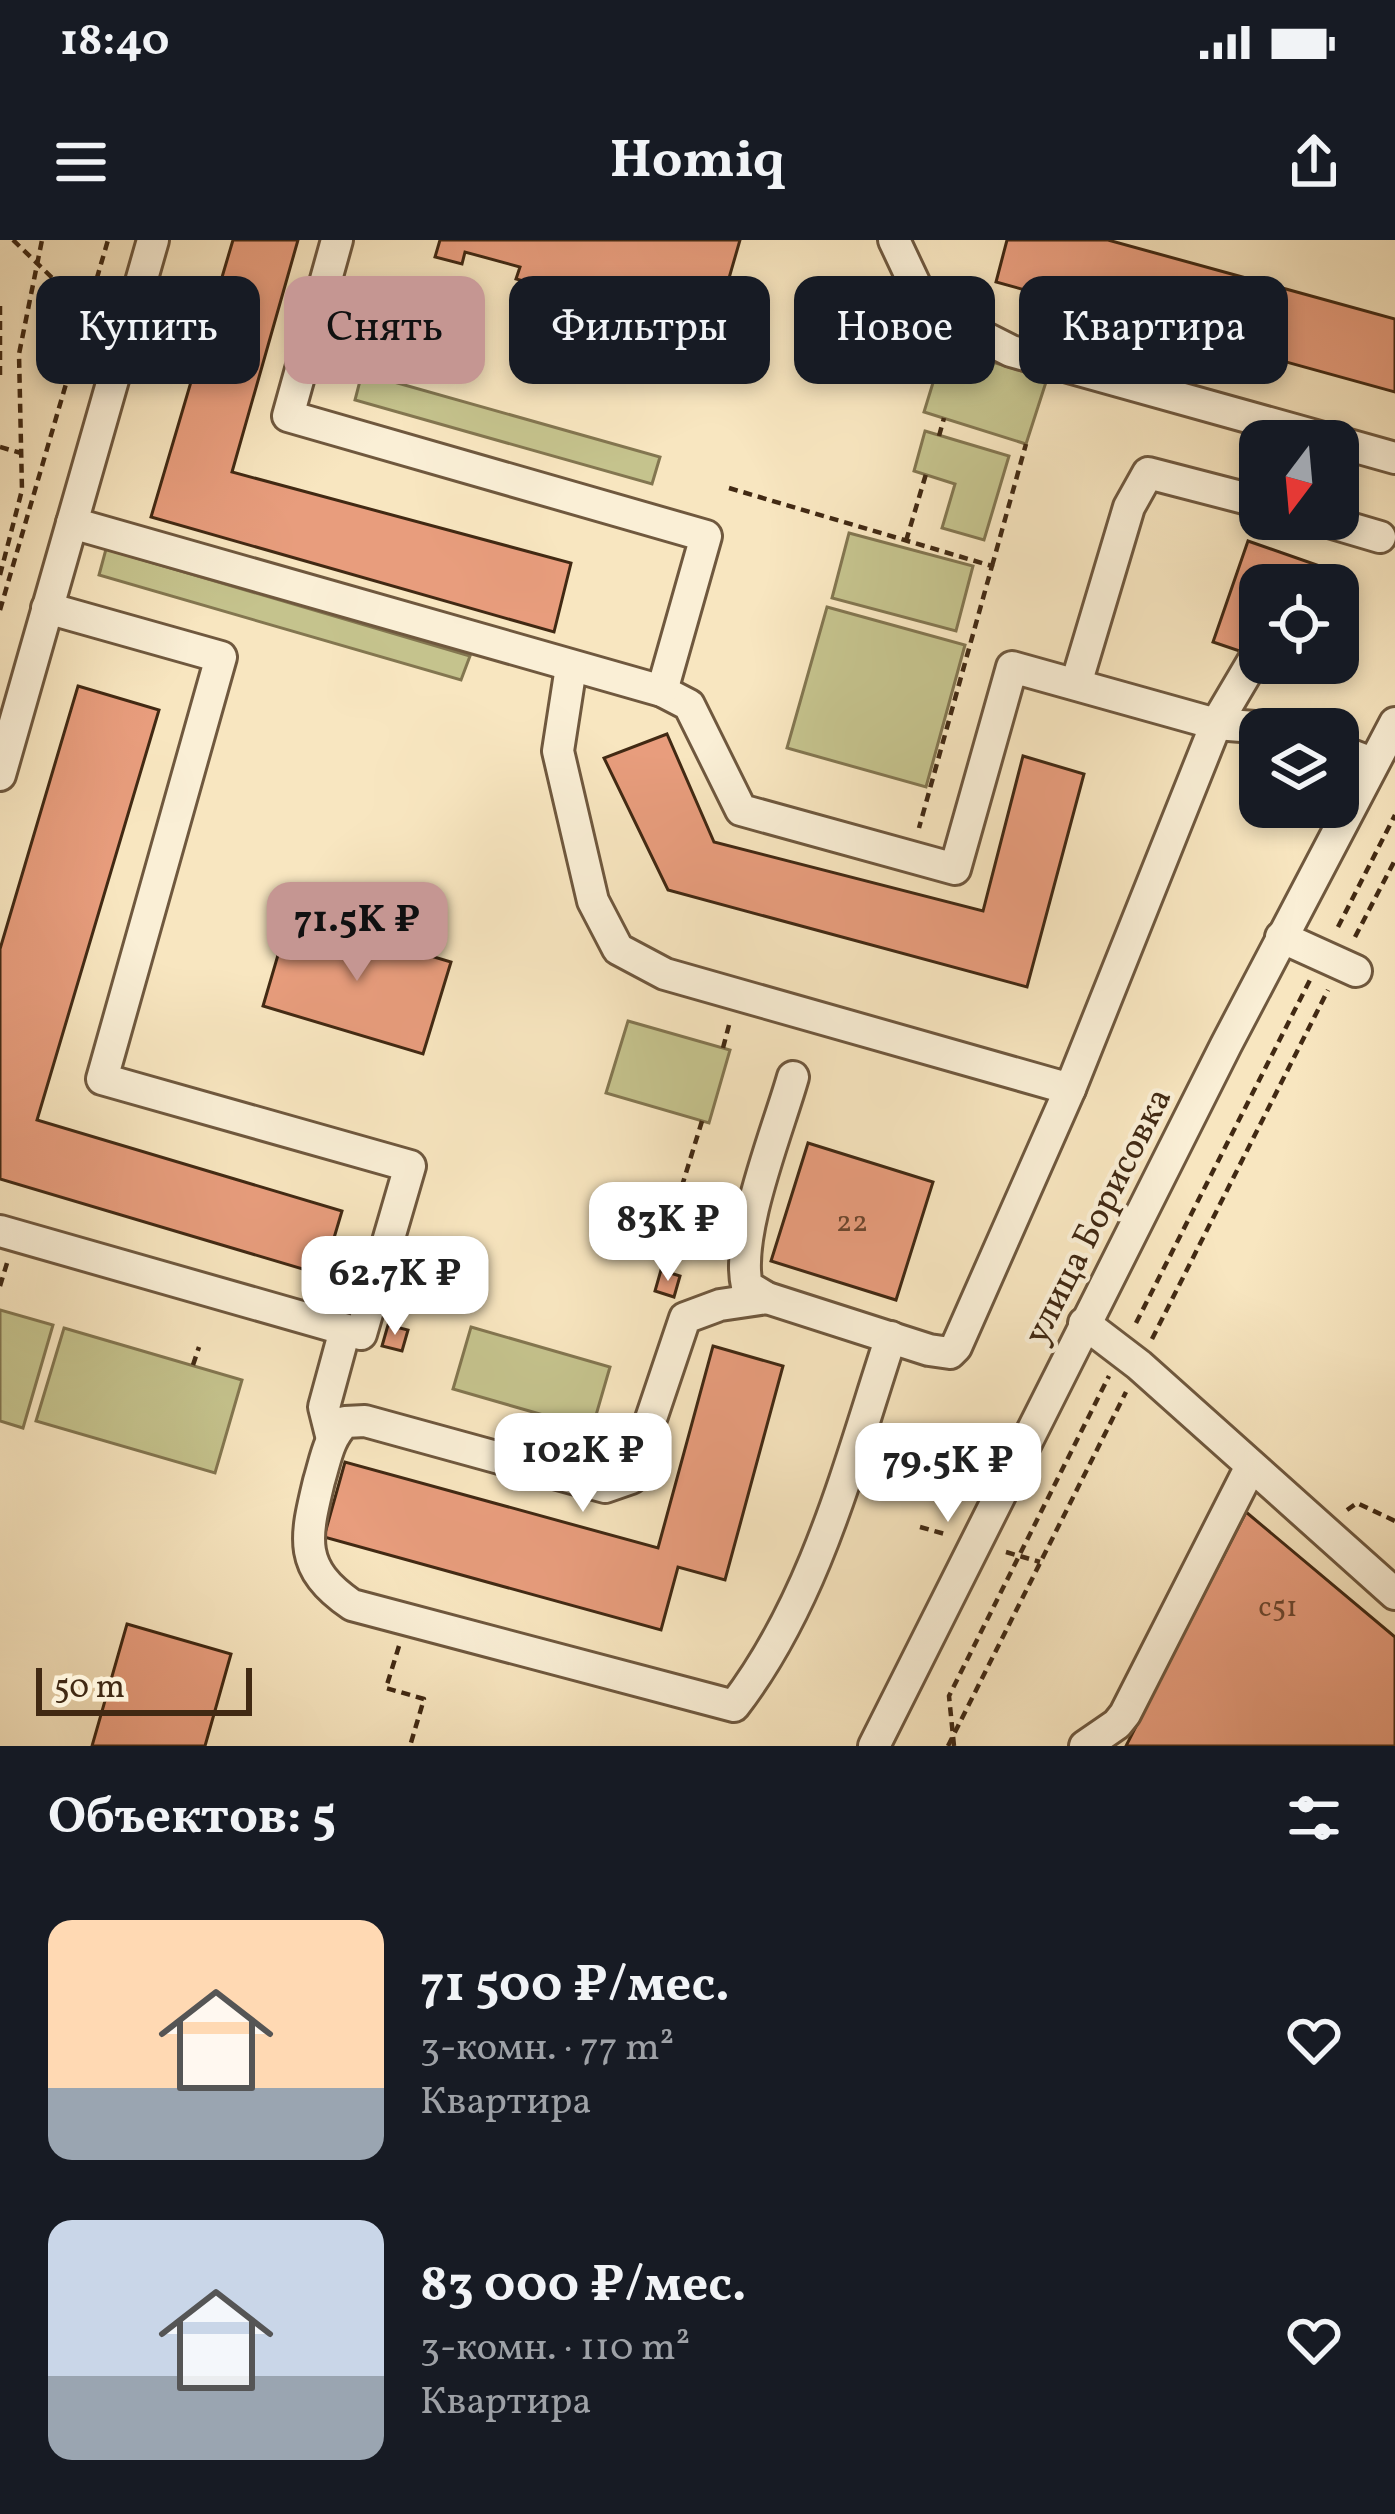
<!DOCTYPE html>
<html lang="ru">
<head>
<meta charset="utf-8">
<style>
	body { margin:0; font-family:Vollkorn,serif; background:#242831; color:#f1f3f6; height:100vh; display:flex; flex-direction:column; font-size:45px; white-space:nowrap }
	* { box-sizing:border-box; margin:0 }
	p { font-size:39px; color:#9ea1a6 }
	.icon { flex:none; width:66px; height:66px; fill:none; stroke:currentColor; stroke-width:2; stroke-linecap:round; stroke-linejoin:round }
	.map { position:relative; height:1506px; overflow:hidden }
	.panel { display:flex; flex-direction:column; background:#171b24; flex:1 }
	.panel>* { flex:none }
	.banner { position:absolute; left:36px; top:36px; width:1323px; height:108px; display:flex; gap:24px }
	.needle { width:78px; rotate:196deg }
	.controls { position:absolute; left:1239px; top:180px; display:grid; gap:24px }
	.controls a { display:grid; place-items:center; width:120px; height:120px; border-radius:24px; background:#171b24; box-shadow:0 6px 18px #0003; font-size:60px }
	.scale { position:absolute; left:36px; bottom:30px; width:216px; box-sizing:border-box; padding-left:12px; border:6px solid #412913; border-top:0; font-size:33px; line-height:42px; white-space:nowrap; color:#412913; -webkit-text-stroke:9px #faefd6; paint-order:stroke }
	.price { position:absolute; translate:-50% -102px; padding:0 27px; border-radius:24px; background:#fff; color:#222; font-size:39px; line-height:78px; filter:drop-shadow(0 3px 6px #0008) }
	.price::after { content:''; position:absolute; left:50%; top:72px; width:36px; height:27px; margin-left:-18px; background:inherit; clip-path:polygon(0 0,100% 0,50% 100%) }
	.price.on { background:#c59692; color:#111 }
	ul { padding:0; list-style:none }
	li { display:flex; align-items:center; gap:36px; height:300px; padding:0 48px }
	li span { display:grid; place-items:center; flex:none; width:336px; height:240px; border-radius:24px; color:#555 }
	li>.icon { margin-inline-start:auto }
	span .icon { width:144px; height:144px; fill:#fffc; stroke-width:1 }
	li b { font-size:51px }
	h2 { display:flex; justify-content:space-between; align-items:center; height:144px; padding:0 48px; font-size:51px }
	.pill { padding:0 42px; border-radius:24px; background:#171b24; box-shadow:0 6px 18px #0003; font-size:42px; line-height:108px }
	.pill.on { background:#c59692; color:#111 }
	.status { display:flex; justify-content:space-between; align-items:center; height:84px; padding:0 60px; background:#171b24; direction:ltr }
	.status svg { height:33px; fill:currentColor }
	header { display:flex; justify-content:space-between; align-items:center; height:156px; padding:0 48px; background:#171b24; font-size:54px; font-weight:700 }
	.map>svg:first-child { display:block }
	.green { fill:#c5c38d; stroke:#837650; stroke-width:3 }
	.building { fill:#e89d7d; stroke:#412913; stroke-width:3 }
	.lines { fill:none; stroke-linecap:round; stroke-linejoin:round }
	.minor-casing { stroke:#6f583e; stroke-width:36 }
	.path { stroke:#412913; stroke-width:4.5; stroke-dasharray:9 6; stroke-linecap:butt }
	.minor { stroke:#faefd6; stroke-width:30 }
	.labels { text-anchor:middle; stroke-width:9; stroke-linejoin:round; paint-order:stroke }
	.number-label { font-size:30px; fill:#6b462e }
	.street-label { font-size:36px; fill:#412913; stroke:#faefd6 }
</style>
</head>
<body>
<div class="status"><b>18:40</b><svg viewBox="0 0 49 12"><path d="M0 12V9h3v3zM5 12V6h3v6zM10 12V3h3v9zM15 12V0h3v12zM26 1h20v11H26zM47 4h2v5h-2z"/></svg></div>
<header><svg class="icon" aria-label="menu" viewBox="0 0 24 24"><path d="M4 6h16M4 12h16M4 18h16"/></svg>Homiq<svg class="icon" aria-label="share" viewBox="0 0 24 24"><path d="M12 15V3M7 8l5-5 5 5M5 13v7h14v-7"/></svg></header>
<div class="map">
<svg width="1395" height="1506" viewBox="0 0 1395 1506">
	<rect width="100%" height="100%" fill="#f8e6c0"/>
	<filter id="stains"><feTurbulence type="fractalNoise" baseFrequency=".00167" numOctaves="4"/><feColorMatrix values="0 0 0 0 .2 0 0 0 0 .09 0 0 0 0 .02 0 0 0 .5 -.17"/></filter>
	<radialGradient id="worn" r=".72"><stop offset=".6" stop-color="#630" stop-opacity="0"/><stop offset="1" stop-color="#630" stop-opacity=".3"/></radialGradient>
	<g class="green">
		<polygon points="944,107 1047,139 1026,204 924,172"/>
		<polygon points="362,133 660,217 652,244 355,160"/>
		<polygon points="925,191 1009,216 984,300 942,288 955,244 914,231"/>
		<polygon points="849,293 973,326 956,391 832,358"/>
		<polygon points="106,309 470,416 461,440 99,335"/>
		<polygon points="827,367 965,405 926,547 787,508"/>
		<polygon points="628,781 730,810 709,883 606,853"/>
		<polygon points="0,1070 53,1085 23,1188 0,1181"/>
		<polygon points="471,1087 610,1127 592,1189 453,1149"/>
		<polygon points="64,1088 242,1140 215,1233 36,1181"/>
	</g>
	<g class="building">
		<polygon points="233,0 298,0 232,232 571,323 554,392 151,277"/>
		<polygon points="440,0 740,0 712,97 684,89 688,76 640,62 636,74 611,67 600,106 524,85 535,44 516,39 520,27 465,12 462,24 435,17"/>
		<polygon points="1007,0 1108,0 1395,79 1395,152 996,42"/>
		<polygon points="1248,301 1351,337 1338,375 1338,345 1260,345 1260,418 1213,402"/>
		<polygon points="1273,423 1321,423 1316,438"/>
		<polygon points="78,446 159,470 37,880 342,971 323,1035 0,939 0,709"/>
		<polygon points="667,494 714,602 983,671 1023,516 1084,534 1027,747 668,650 604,518"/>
		<polygon points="290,674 451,722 423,814 263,766"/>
		<polygon points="808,903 933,942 896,1060 771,1021"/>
		<polygon points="661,1030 680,1036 674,1057 655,1051"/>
		<polygon points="388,1085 408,1090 402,1111 382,1106"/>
		<polygon points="713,1106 783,1126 725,1340 678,1327 661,1390 324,1297 345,1222 658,1308"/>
		<polygon points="1246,1272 1395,1397 1395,1506 1126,1506"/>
		<polygon points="127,1384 231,1414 205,1506 92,1506"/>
	</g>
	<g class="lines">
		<g class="minor-casing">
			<g id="minor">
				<polyline points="153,0 72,283 662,451 689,465 741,570 955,629 1012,427 1216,484 1280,489"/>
				<polyline points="337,0 288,176 706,296 662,451"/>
				<polyline points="894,0 926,68 1011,111 1334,201"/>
				<polyline points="1338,202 1395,218"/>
				<polyline points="1319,279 1380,297"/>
				<polyline points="571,427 558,511 593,661 618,709 665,734 1070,849 1216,484 1255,418"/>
				<polyline points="1076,444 1129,267 1148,233 1260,262"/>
				<polyline points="1338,510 1372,523"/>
				<polyline points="0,535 72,283"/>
				<polyline points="1281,697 1356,731"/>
				<path d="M 793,837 C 778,890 735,995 747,1046 L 767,1058 L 929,1110 L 950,1113 L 956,1107 L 1070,849"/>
				<polyline points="0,991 361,1094 410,926 102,839 221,417 47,368"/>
				<path d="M 767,1058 L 720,1065 L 685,1078 L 631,1238 L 605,1247 L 365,1181 L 345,1182 C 328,1199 326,1218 319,1241 C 305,1299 298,1328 352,1365 L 734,1466 C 816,1359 849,1224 891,1097"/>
				<polyline points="1084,1083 1139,1125 1395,1354"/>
				<polyline points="331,1195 324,1167 345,1090"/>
				<polyline points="874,1506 1226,805 1395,483"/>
				<polyline points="1085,1506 1117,1484 1125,1474 1251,1226"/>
			</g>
		</g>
		<g class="path">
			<polyline points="13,0 99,83"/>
			<polyline points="0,66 0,136"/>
			<polyline points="939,196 944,178"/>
			<polyline points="0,207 21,213"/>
			<polyline points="729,248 992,326 919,588"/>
			<polyline points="906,301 926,234"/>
			<polyline points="992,326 1026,204"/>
			<polyline points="0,335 22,250 19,114 42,0"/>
			<polyline points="0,370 108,0"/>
			<polyline points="1338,687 1395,575"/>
			<polyline points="1355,697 1395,620"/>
			<polyline points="723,808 729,785"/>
			<polyline points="702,881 681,949 726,963"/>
			<polyline points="0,1046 7,1023"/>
			<polyline points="1136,1083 1310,740"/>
			<polyline points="1152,1099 1328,750"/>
			<polyline points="193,1125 199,1107"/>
			<polyline points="1347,1270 1357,1263 1395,1281"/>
			<polyline points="920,1287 945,1294"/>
			<polyline points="1006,1312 1040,1322"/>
			<polyline points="399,1406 386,1448 424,1459 410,1506"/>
			<polyline points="948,1506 1126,1152"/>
			<polyline points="954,1506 949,1456 1109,1136"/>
		</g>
		<use href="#minor" class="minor"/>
	</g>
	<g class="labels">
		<g class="number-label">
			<text x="852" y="991">22</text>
			<text x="1278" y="1376">с51</text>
		</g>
		<g class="street-label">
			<text transform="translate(1096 975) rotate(-63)" y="13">улица Борисовка</text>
		</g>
	</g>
	<rect width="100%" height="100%" filter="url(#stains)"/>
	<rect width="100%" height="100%" fill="url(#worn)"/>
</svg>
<div class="controls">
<a><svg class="needle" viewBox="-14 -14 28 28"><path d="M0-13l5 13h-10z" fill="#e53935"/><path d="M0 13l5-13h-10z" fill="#9ea1a6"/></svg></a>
<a><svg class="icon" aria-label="locate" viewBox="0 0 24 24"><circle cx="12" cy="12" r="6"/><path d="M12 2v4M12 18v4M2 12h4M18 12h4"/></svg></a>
<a><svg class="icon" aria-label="layers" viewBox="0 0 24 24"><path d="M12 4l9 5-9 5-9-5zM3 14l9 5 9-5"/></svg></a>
</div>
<div class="scale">50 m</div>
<b class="price on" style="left:357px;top:744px">71.5K ₽</b>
<b class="price" style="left:668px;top:1044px">83K ₽</b>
<b class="price" style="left:395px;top:1098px">62.7K ₽</b>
<b class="price" style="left:583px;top:1275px">102K ₽</b>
<b class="price" style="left:948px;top:1285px">79.5K ₽</b>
<div class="banner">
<a class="pill">Купить</a>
<a class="pill on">Снять</a>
<a class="pill">Фильтры</a>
<a class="pill">Новое</a>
<a class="pill">Квартира</a>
</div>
</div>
<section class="panel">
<h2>Объектов: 5<svg class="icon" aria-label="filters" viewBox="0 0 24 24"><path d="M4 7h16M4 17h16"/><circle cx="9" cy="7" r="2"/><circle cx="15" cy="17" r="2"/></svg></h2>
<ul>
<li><span style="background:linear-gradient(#ffd9b3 70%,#9aa5b1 0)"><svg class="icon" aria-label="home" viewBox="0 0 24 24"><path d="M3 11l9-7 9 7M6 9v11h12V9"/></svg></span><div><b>71 500 ₽/мес.</b><p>3-комн. · 77 m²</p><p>Квартира</p></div><svg class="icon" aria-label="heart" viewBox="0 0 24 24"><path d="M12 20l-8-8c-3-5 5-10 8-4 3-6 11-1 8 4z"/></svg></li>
<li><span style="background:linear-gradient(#c9d6e8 65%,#9aa5b1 0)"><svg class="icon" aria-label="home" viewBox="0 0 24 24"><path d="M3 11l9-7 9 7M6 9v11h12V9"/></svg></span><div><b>83 000 ₽/мес.</b><p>3-комн. · 110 m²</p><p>Квартира</p></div><svg class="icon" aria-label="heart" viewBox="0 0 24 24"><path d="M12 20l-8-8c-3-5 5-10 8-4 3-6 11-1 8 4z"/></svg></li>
</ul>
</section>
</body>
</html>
